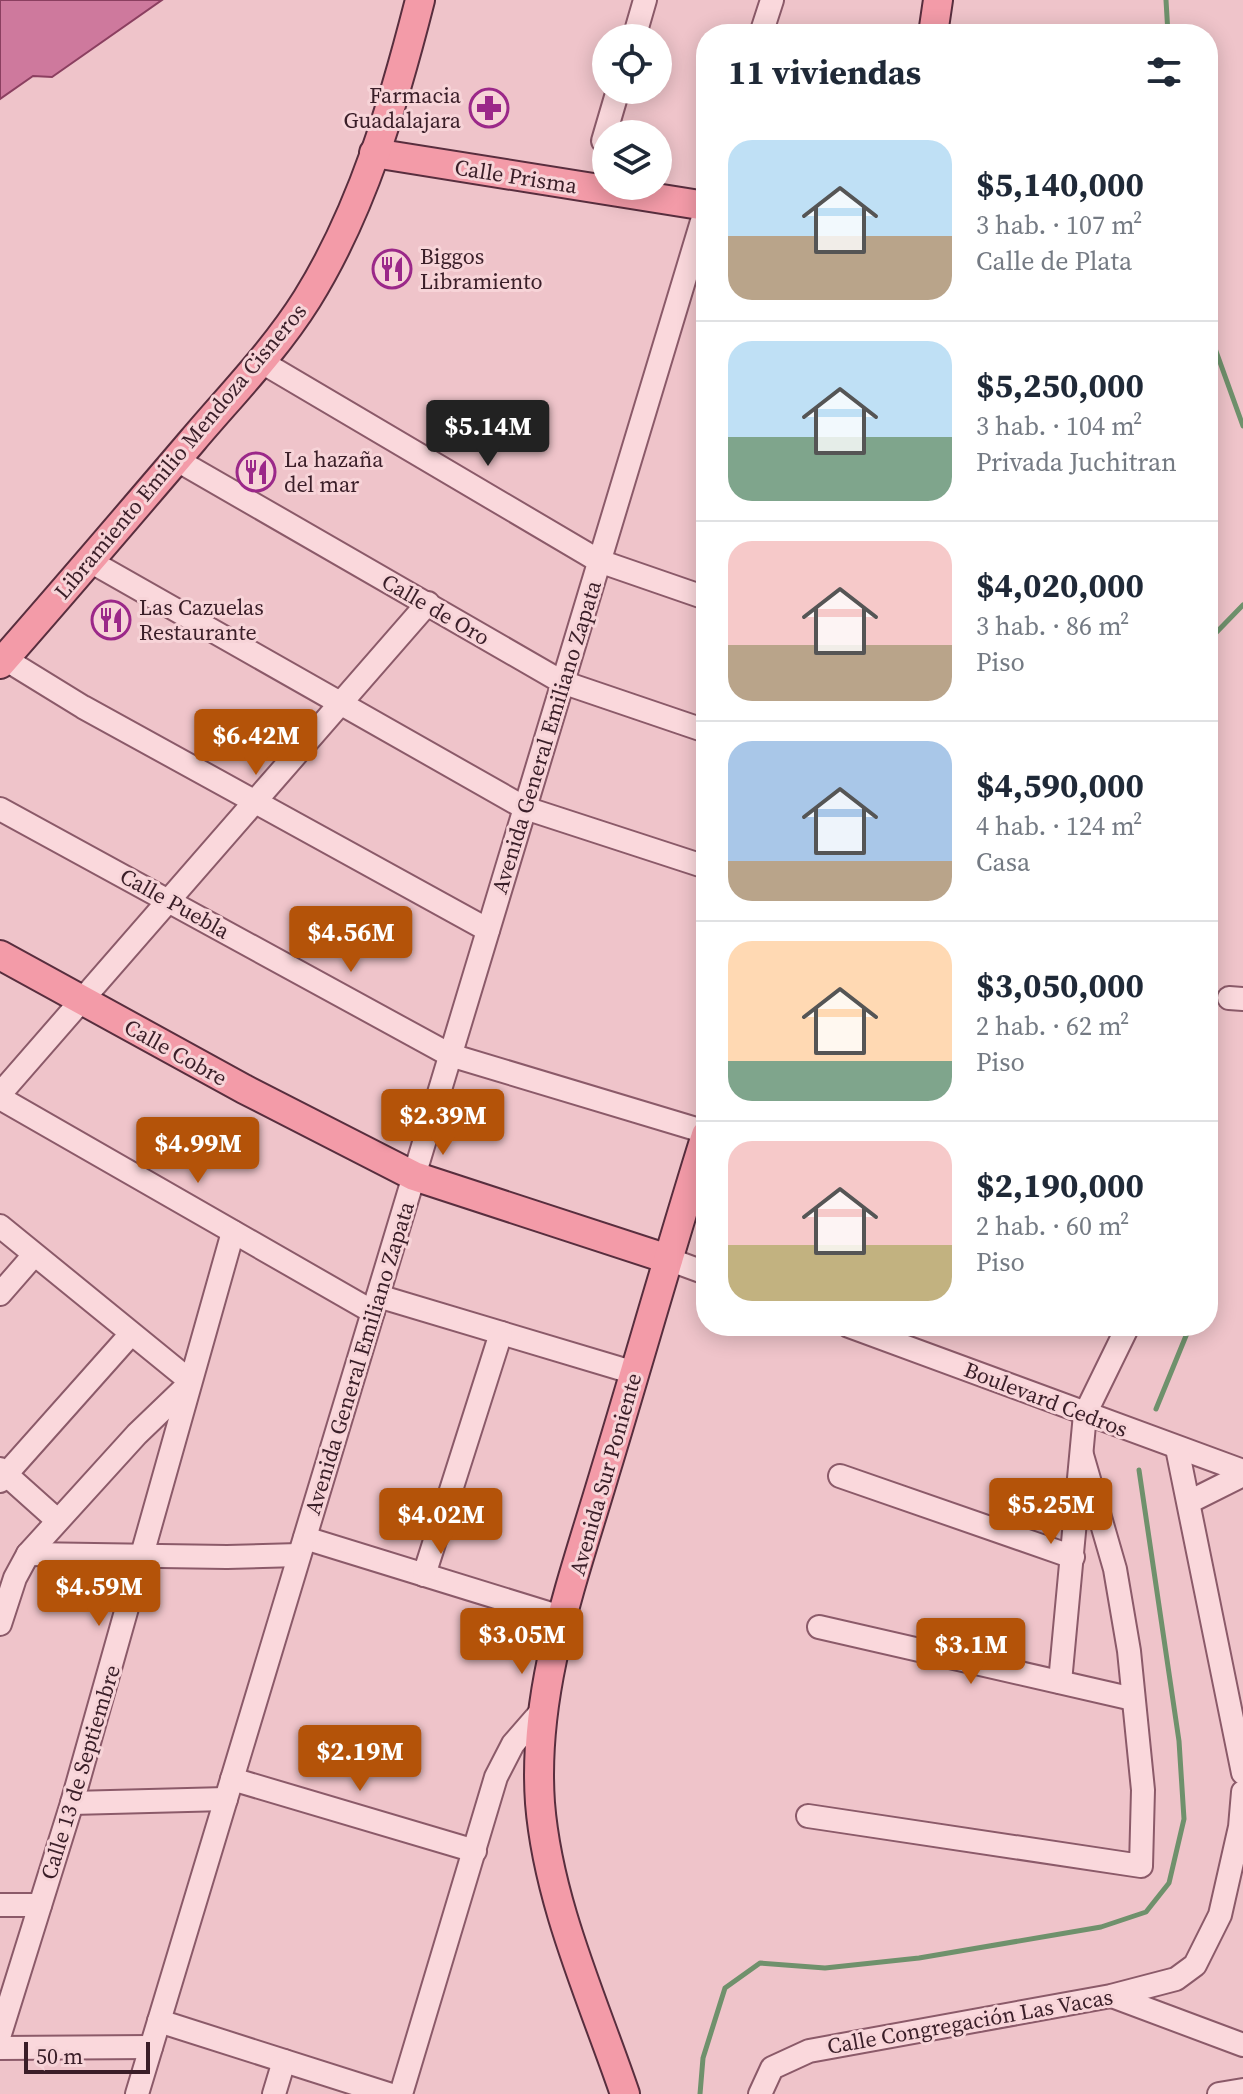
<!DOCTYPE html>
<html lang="es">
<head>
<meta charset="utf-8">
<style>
	body { margin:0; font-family:"Source Serif 4",serif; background:#f2f2f3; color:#1f2937; height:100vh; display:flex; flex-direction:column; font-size:30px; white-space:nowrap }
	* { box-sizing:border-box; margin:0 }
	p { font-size:26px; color:#747a83 }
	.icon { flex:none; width:44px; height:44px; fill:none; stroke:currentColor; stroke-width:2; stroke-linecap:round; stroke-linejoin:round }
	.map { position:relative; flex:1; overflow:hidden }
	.side { position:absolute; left:696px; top:24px; width:522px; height:1312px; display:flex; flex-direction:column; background:#fff; border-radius:32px; box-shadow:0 4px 20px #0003 }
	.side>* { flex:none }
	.fabs { position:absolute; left:592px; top:24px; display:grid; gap:16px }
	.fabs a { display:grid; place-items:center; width:80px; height:80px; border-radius:50%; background:#fff; box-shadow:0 4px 20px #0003; font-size:40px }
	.scale { position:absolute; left:24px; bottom:20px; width:126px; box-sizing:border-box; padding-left:8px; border:4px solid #3a1e28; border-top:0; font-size:22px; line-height:28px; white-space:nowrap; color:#3a1e28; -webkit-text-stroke:6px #f7d4d8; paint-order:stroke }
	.price { position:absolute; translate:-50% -68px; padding:0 18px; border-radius:8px; background:#b45309; color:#fff; font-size:26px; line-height:52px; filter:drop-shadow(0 2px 4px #0008) }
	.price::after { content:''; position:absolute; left:50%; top:48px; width:24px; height:18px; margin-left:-12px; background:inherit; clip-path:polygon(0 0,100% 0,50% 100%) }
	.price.on { background:#222; color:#fff }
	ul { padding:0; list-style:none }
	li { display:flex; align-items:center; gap:24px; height:200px; padding:0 32px }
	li+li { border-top:2px solid #e0e1e3 }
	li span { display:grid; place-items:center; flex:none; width:224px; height:160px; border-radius:24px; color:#555 }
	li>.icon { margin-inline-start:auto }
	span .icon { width:96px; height:96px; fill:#fffc; stroke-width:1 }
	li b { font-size:34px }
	h2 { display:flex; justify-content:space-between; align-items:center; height:96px; padding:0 32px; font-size:34px }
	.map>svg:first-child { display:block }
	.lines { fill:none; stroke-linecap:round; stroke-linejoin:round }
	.stream { stroke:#6f916c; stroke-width:5 }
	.building { fill:#ce799d; stroke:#8b3f60; stroke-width:2 }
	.minor-casing { stroke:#8b5a69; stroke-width:26 }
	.major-casing { stroke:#582e3e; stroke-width:32 }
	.minor { stroke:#fad8dc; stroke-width:22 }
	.major { stroke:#f39ba8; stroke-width:28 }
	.labels { text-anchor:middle; stroke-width:6; stroke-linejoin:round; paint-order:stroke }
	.poi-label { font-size:22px; fill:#3a1e28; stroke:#f7d4d8; text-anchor:start }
	.street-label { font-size:22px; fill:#3a1e28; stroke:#f7d4d8 }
</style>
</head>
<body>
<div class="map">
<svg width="1243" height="2094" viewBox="0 0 1243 2094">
	<rect width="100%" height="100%" fill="#efc4ca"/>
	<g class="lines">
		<g class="stream">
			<polyline points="1166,0 1168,34"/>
			<polyline points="1208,329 1243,426"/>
			<polyline points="1208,641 1243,605"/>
			<polyline points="1156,1409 1190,1326"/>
			<polyline points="700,2094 703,2058 725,1988 760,1963 825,1968 919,1958 1101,1927 1146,1912 1169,1883 1184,1819 1179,1741 1139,1470"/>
		</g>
	</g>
	<polygon class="building" points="0,0 162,0 52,77 33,76 0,99"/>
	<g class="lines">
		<g class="minor-casing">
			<g id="minor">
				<polyline points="761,34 772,0"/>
				<polyline points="634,38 645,0"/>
				<polyline points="603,141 618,90"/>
				<polyline points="260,361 599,561 706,598"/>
				<polyline points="177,460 562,682 706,731"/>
				<polyline points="88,560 525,808 706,867"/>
				<polyline points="5,659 83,707 488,930"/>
				<polyline points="0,809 450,1055 706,1132"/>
				<polyline points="1229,998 1243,999"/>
				<polyline points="0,1094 428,603"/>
				<polyline points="0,1098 373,1312"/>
				<polyline points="0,1226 189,1380"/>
				<polyline points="668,1259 706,1273"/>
				<polyline points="0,1294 34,1255"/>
				<polyline points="378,1296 635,1373"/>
				<polyline points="849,1326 1243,1471"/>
				<polyline points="1177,1448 1243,1773"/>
				<polyline points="0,1469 57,1520"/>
				<polyline points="840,1476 1073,1557"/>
				<polyline points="0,1481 130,1335"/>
				<polyline points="1189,1502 1243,1475"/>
				<polyline points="305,1538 564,1618"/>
				<polyline points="28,1554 227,1557 299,1555"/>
				<polyline points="424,1575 501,1333"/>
				<polyline points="0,1624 15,1578 28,1554 137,1434 187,1386"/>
				<polyline points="819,1627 1133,1699"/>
				<polyline points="1060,1682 1085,1414 1128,1326"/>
				<polyline points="232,1779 475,1851"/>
				<polyline points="72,1803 226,1799"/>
				<polyline points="808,1816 1141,1866 1143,1790 1129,1651 1115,1569 1082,1455"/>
				<polyline points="0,1905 40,1905"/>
				<polyline points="1112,1996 1243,2045"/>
				<polyline points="159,2021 388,2094"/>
				<polyline points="0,2034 72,1803 233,1232"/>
				<polyline points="0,2048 151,2047"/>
				<polyline points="137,2094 706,208"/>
				<polyline points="274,2094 284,2061"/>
				<polyline points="401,2094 496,1777 513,1744 540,1713"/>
				<polyline points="760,2094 772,2068 809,2051 1111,1996 1176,1979 1195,1965 1220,1915 1240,1827 1243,1792"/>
				<polyline points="1219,2094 1243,2090"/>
			</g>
		</g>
		<g class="major-casing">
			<g id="major">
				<polyline points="933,34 938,0"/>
				<polyline points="374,153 706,206"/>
				<path d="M 0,664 C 65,590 129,515 193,440 C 232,394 275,350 307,299 C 363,209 394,102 420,0"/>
				<polyline points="0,955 244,1089 414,1176 668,1259"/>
				<path d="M 625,2094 C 593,2000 548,1903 540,1803 C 532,1689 573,1580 605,1472 C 639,1360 671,1247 706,1135"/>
			</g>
		</g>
		<use href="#minor" class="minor"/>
		<use href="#major" class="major"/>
	</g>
	<defs>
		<g id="pharmacy-ring" transform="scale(2)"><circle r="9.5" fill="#f7d4d8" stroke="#9b2889" stroke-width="1.5"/><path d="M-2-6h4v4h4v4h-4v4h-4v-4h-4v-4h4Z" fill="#9b2889"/></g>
		<g id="restaurant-ring" transform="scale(2)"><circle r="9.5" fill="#f7d4d8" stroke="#9b2889" stroke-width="1.5"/><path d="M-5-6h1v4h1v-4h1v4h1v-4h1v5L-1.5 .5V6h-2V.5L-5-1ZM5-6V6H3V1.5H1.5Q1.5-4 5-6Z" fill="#9b2889"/></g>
	</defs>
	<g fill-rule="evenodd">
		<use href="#pharmacy-ring" x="489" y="108"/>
		<use href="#restaurant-ring" x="392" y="269"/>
		<use href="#restaurant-ring" x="256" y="472"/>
		<use href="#restaurant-ring" x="111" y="620"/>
	</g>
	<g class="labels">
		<g class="poi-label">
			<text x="461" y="103" text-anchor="end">Farmacia<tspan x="461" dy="25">Guadalajara</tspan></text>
			<text x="420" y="264">Biggos<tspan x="420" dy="25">Libramiento</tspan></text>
			<text x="284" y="467">La hazaña<tspan x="284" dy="25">del mar</tspan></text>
			<text x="139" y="615">Las Cazuelas<tspan x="139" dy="25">Restaurante</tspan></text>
		</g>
		<g class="street-label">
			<text transform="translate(516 176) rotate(9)" y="8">Calle Prisma</text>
			<text transform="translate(180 451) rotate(-50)" y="8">Libramiento Emilio Mendoza Cisneros</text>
			<text transform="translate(436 609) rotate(30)" y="8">Calle de Oro</text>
			<text transform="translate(546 737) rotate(-73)" y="8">Avenida General Emiliano Zapata</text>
			<text transform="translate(175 903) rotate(29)" y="8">Calle Puebla</text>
			<text transform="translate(176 1052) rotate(29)" y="8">Calle Cobre</text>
			<text transform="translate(359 1358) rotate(-73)" y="8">Avenida General Emiliano Zapata</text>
			<text transform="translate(1046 1399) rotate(21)" y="8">Boulevard Cedros</text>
			<text transform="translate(605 1474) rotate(-74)" y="8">Avenida Sur Poniente</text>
			<text transform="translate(80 1772) rotate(-73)" y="8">Calle 13 de Septiembre</text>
			<text transform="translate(970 2021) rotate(-10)" y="8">Calle Congregación Las Vacas</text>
		</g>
	</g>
</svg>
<div class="fabs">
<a><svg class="icon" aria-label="locate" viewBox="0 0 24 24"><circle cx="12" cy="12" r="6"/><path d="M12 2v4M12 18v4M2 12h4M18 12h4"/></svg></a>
<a><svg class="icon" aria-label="layers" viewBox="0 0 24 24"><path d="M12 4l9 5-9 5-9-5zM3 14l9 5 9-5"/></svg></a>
</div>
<div class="scale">50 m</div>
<b class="price on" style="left:488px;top:468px">$5.14M</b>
<b class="price" style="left:256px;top:777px">$6.42M</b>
<b class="price" style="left:351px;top:974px">$4.56M</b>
<b class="price" style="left:443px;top:1157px">$2.39M</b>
<b class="price" style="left:198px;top:1185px">$4.99M</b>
<b class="price" style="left:1051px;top:1546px">$5.25M</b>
<b class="price" style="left:441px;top:1556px">$4.02M</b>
<b class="price" style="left:99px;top:1628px">$4.59M</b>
<b class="price" style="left:522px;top:1676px">$3.05M</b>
<b class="price" style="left:971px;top:1686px">$3.1M</b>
<b class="price" style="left:360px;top:1793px">$2.19M</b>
<section class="side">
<h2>11 viviendas<svg class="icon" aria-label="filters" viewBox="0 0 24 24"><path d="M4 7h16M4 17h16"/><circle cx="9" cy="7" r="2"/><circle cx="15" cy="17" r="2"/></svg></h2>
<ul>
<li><span style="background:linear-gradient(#bfe0f5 60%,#b9a48a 0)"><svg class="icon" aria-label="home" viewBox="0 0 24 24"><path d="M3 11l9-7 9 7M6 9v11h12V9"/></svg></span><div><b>$5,140,000</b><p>3 hab. · 107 m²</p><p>Calle de Plata</p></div></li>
<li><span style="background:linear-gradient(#bfe0f5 60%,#7fa58c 0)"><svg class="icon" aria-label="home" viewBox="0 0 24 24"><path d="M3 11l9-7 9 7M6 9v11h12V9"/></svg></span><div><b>$5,250,000</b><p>3 hab. · 104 m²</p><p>Privada Juchitran</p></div></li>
<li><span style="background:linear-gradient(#f6c9c9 65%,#b9a48a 0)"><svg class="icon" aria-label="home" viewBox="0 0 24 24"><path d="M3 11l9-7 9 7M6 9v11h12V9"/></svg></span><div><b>$4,020,000</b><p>3 hab. · 86 m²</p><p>Piso</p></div></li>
<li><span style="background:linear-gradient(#a9c7e8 75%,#b9a48a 0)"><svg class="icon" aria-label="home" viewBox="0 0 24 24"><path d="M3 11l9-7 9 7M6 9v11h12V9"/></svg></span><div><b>$4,590,000</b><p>4 hab. · 124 m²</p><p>Casa</p></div></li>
<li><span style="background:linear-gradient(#ffd9b3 75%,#7fa58c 0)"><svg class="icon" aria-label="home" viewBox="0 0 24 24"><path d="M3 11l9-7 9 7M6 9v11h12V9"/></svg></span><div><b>$3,050,000</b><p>2 hab. · 62 m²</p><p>Piso</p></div></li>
<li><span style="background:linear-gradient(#f6c9c9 65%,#c2b280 0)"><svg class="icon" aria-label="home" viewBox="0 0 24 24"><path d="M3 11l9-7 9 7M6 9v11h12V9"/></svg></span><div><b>$2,190,000</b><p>2 hab. · 60 m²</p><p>Piso</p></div></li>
</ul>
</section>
</div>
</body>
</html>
